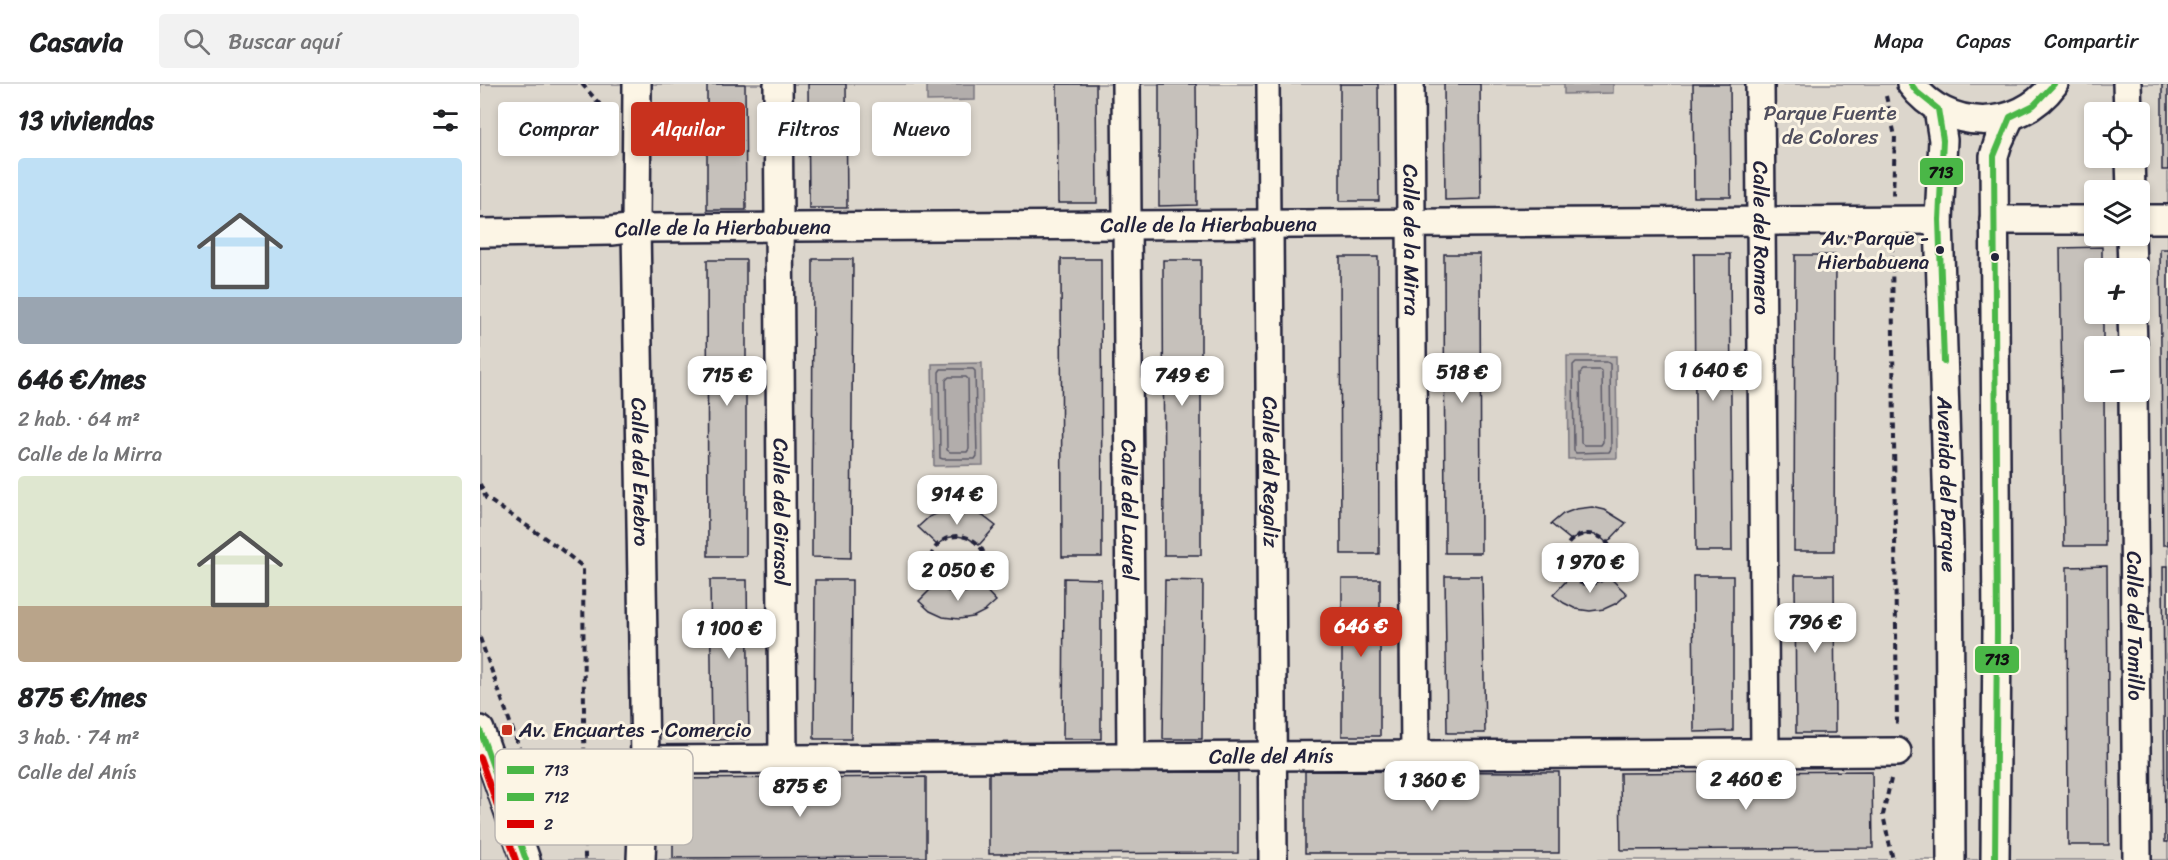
<!DOCTYPE html>
<html lang="es">
<head>
<meta charset="utf-8">
<style>
	body { margin:0; font-family:Sriracha,sans-serif; background:#f2f2f2; color:#202124; height:100vh; display:flex; flex-direction:column; font-size:22px; white-space:nowrap }
	* { box-sizing:border-box; margin:0 }
	p { font-size:20px; color:#757577 }
	.icon { flex:none; width:33px; height:33px; fill:none; stroke:currentColor; stroke-width:2; stroke-linecap:round; stroke-linejoin:round }
	.map { position:relative; flex:1; overflow:hidden }
	.panel { display:flex; flex-direction:column; background:#fff; width:480px }
	.panel>* { flex:none }
	.banner { position:absolute; left:18px; top:18px; width:570px; height:54px; display:flex; gap:12px }
	.fabs { position:absolute; left:1604px; top:18px; display:grid; gap:12px }
	.fabs a { display:grid; place-items:center; width:66px; height:66px; border-radius:6px; background:#fff; box-shadow:0 3px 9px #0003; font-size:30px }
	.price { position:absolute; translate:-50% -51px; padding:0 14px; border-radius:12px; background:#fff; color:#222; font-size:20px; line-height:39px; filter:drop-shadow(0 2px 3px #0008) }
	.price::after { content:''; position:absolute; left:50%; top:36px; width:18px; height:14px; margin-left:-9px; background:inherit; clip-path:polygon(0 0,100% 0,50% 100%) }
	.price.on { background:#c8321e; color:#fff }
	ul { padding:0; list-style:none }
	li { display:grid; align-content:center; gap:12px; height:318px; padding:0 18px }
	li span { display:grid; place-items:center; height:186px; border-radius:6px; color:#555 }
	li>.icon { margin-inline-start:auto }
	span .icon { width:108px; height:108px; fill:#fffc; stroke-width:1 }
	li b { font-size:26px }
	h2 { display:flex; justify-content:space-between; align-items:center; height:72px; padding:0 18px; font-size:26px }
	.tag { padding:0 21px; border-radius:6px; background:#fff; box-shadow:0 3px 9px #0003; font-size:21px; line-height:54px }
	.tag.on { background:#c8321e; color:#fff }
	header { display:flex; align-items:center; gap:36px; box-sizing:border-box; height:84px; padding:0 30px; background:#fff; border-bottom:2px solid #e0e0e0 }
	header strong { font-size:28px }
	nav { display:flex; gap:33px; margin-inline-start:auto; font-size:21px }
	.search { width:420px; height:54px; background:#f2f2f2; display:flex; align-items:center; gap:15px; box-sizing:border-box; padding:0 21px; border-radius:6px; color:#757577; font-size:22px }
	main { display:flex; flex:1; min-height:0 }
	.map>svg:first-child { display:block }
	.green { fill:#dcd6cc; stroke:#7f7c84; stroke-width:1.5; fill-rule:evenodd }
	.water { fill:#b2adab; stroke:#78757e; stroke-width:1.5 }
	.lines { fill:none; stroke-linecap:round; stroke-linejoin:round }
	.shore { stroke:#5c5a68; stroke-width:1.5 }
	.building { fill:#c6c1bb; stroke:#22223b; stroke-width:1.5 }
	.pedestrian-casing { stroke:#22223b; stroke-width:26 }
	.minor-casing { stroke:#22223b; stroke-width:32 }
	.path { stroke:#22223b; stroke-width:4; stroke-dasharray:6 4.5; stroke-linecap:butt }
	.pedestrian { stroke:#fcf5e5; stroke-width:21 }
	.minor { stroke:#fcf5e5; stroke-width:27 }
	.bus-1-casing { stroke:#fcf5e5; stroke-width:10 }
	.bus-2-casing { stroke:#fcf5e5; stroke-width:10 }
	.bus-3-casing { stroke:#fcf5e5; stroke-width:10 }
	.bus-1 { stroke:#4ab747; stroke-width:6 }
	.bus-2 { stroke:#4ab747; stroke-width:6 }
	.bus-3 { stroke:#db0000; stroke-width:6 }
	.bus-dot { fill:#22223b; stroke:#fcf5e5; stroke-width:2 }
	.poi-dot { fill:#c8321e; stroke:#fcf5e5; stroke-width:2 }
	.labels { text-anchor:middle; stroke-width:6; stroke-linejoin:round; paint-order:stroke }
	.bus-label { font-size:20px; fill:#22223b; stroke:#fcf5e5; text-anchor:end }
	.park-label { font-size:21px; fill:#504f5f; stroke:#fcf5e5 }
	.street-label { font-size:21px; fill:#22223b; stroke:#fcf5e5 }
	.poi-label { font-size:21px; fill:#22223b; stroke:#fcf5e5; text-anchor:start }
	.key { fill:#fcf5e5; stroke:#bbb6b2; stroke-width:1.5 }
	.key-label { font-size:16px; fill:#22223b }
	.line-badge { stroke:#fcf5e5; stroke-width:2 }
	.pale-badge-label { font-size:16px; text-anchor:middle; font-weight:bold; fill:#111 }
</style>
</head>
<body>
<header>
<strong>Casavia</strong>
<div class="search"><svg class="icon" aria-label="search" viewBox="0 0 24 24"><circle cx="10" cy="10" r="6"/><path d="M15 15l6 6"/></svg>Buscar aquí</div>
<nav><a>Mapa</a><a>Capas</a><a>Compartir</a></nav>
</header>
<main>
<section class="panel">
<h2>13 viviendas<svg class="icon" aria-label="filters" viewBox="0 0 24 24"><path d="M4 7h16M4 17h16"/><circle cx="9" cy="7" r="2"/><circle cx="15" cy="17" r="2"/></svg></h2>
<ul>
<li><span style="background:linear-gradient(#bfe0f5 75%,#9aa5b1 0)"><svg class="icon" aria-label="home" viewBox="0 0 24 24"><path d="M3 11l9-7 9 7M6 9v11h12V9"/></svg></span><div><b>646 €/mes</b><p>2 hab. · 64 m²</p><p>Calle de la Mirra</p></div></li>
<li><span style="background:linear-gradient(#dfe7d0 70%,#b9a48a 0)"><svg class="icon" aria-label="home" viewBox="0 0 24 24"><path d="M3 11l9-7 9 7M6 9v11h12V9"/></svg></span><div><b>875 €/mes</b><p>3 hab. · 74 m²</p><p>Calle del Anís</p></div></li>
</ul>
</section>
<div class="map">
<svg width="1688" height="776" viewBox="0 0 1688 776">
	<rect width="100%" height="100%" fill="#fcf5e5"/>
	<filter id="ink" filterUnits="userSpaceOnUse"><feTurbulence type="fractalNoise" baseFrequency=".0167" numOctaves="2"/><feDisplacementMap in="SourceGraphic" scale="12" xChannelSelector="R" yChannelSelector="G"/><feConvolveMatrix kernelMatrix="1 2 1 2 8 2 1 2 1" color-interpolation-filters="sRGB"/></filter>
	<g filter="url(#ink)">
		<path class="green" d="M 0,0 L 1688,0 L 1688,776 L 0,776 ZM 1614,28 L 1659,28 L 1659,74 L 1614,74 ZM 1614,106 L 1659,106 L 1659,152 L 1614,152 ZM 1614,184 L 1659,184 L 1659,230 L 1614,230 ZM 1614,262 L 1659,262 L 1659,308 L 1614,308 Z"/>
		<g class="water">
			<polygon points="447,0 495,0 495,16 447,17"/>
			<polygon points="1084,0 1133,0 1133,9 1084,10"/>
			<polygon points="1087,272 1136,272 1137,374 1088,375"/>
			<polygon points="502,279 503,381 454,382 452,280"/>
		</g>
		<g class="lines">
			<g class="shore">
				<polygon points="1096,278 1127,278 1130,280 1131,365 1129,368 1096,369 1094,367 1093,281"/>
				<polygon points="461,285 493,285 495,287 497,372 495,375 463,375 460,374 459,288"/>
				<polygon points="1103,286 1120,286 1122,288 1123,358 1121,361 1104,361 1101,359 1100,289"/>
				<polygon points="469,293 486,293 488,295 489,365 487,368 470,368 467,366 466,296"/>
			</g>
		</g>
		<g class="building">
			<polygon points="227,0 265,0 266,126 227,126"/>
			<polygon points="328,0 366,0 367,124 329,124"/>
			<polygon points="577,0 616,0 617,119 578,119"/>
			<polygon points="679,0 716,0 717,121 679,122"/>
			<polygon points="860,0 898,0 899,117 860,117"/>
			<polygon points="964,0 1000,0 1001,115 965,116"/>
			<polygon points="1213,0 1250,0 1251,113 1214,113"/>
			<rect x="1682" y="0" width="6" height="86"/>
			<polygon points="1622,163 1622,184 1614,184 1614,230 1623,230 1623,262 1614,262 1614,308 1624,308 1625,462 1584,462 1580,164"/>
			<polygon points="1680,165 1688,165 1688,461 1683,461"/>
			<polygon points="964,170 1000,170 1001,469 965,469"/>
			<polygon points="1214,170 1250,170 1252,467 1216,467"/>
			<polygon points="1315,171 1355,171 1354,467 1314,467"/>
			<polygon points="860,173 898,173 899,470 861,470"/>
			<polygon points="333,175 373,175 371,474 332,473"/>
			<polygon points="581,175 621,175 622,473 582,473"/>
			<polygon points="227,176 266,176 266,472 228,472"/>
			<polygon points="683,176 721,176 721,471 684,471"/>
			<polygon points="1112,423 1125,426 1146,439 1127,459 1119,452 1111,450 1101,451 1091,456 1071,440 1083,430 1096,425"/>
			<polygon points="477,426 491,427 503,432 516,442 499,461 488,454 477,452 466,454 457,461 438,443 449,433 463,427"/>
			<polygon points="1627,482 1629,761 1588,761 1587,483"/>
			<polygon points="1683,482 1688,482 1688,758 1685,758"/>
			<polygon points="1127,491 1147,510 1137,519 1124,525 1110,527 1096,525 1084,519 1073,511 1090,493 1100,498 1110,500 1120,497"/>
			<polygon points="1315,491 1354,491 1355,649 1316,649"/>
			<polygon points="965,492 1002,492 1005,649 967,649"/>
			<polygon points="1213,492 1253,492 1253,647 1214,648"/>
			<polygon points="584,494 621,495 621,655 583,655"/>
			<rect x="862" y="495" width="38" height="157"/>
			<polygon points="230,496 267,496 269,655 232,656"/>
			<polygon points="335,496 372,496 371,655 334,655"/>
			<polygon points="685,496 723,497 722,655 683,655"/>
			<polygon points="457,499 467,506 477,508 488,506 499,499 516,517 505,527 493,533 479,535 463,533 450,527 439,517"/>
			<polygon points="825,687 1079,688 1079,769 825,769"/>
			<polygon points="1392,687 1393,764 1141,766 1140,689"/>
			<polygon points="758,688 758,769 509,770 509,689"/>
			<polygon points="446,693 446,773 193,774 193,695"/>
		</g>
		<g class="lines">
			<g class="pedestrian-casing">
				<polyline id="pedestrian" points="788,0 789,140"/>
			</g>
			<g class="minor-casing">
				<g id="minor">
					<path id="s1" d="M 157,0 L 156,144 L 165,676 L 161,776"/>
					<path id="s2" d="M 298,0 L 303,675"/>
					<path id="s3" d="M 646,0 L 651,673"/>
					<path id="s4" d="M 930,0 L 935,672"/>
					<path id="s5" d="M 1280,0 L 1285,670"/>
					<path d="M 1431,0 C 1467,48 1538,49 1574,0"/>
					<polyline points="1647,0 1648,28"/>
					<path id="s6" d="M 1458,25 L 1463,56 L 1459,136 L 1469,460 L 1471,776"/>
					<polyline points="1650,74 1651,106"/>
					<polyline points="1659,135 1688,135"/>
					<polyline points="1514,136 1614,136"/>
					<path id="s7" d="M 789,140 L 793,776"/>
					<path id="s8" d="M 0,149 L 131,147 L 156,144 L 1459,136"/>
					<polyline points="1651,152 1652,184"/>
					<polyline points="1652,230 1653,262"/>
					<path id="s9" d="M 1653,308 L 1657,776"/>
					<polyline points="0,646 46,776"/>
					<path id="s10" d="M 165,676 L 1417,668"/>
					<polyline points="1515,776 1517,547 1514,72 1518,59 1530,33"/>
				</g>
			</g>
			<g class="path">
				<polyline points="102,0 130,32"/>
				<polyline points="1406,12 1415,52 1413,112"/>
				<polyline points="1412,161 1417,643"/>
				<polyline points="0,400 6,414 78,463 103,483 105,776"/>
				<circle cx="1108" cy="475" r="25"/>
				<circle cx="478" cy="480" r="28"/>
				<polyline points="0,554 59,720 55,721"/>
				<polyline points="1411,695 1403,731 1413,776"/>
			</g>
			<use href="#pedestrian" class="pedestrian"/>
			<use href="#minor" class="minor"/>
			<g class="bus-1-casing">
				<g id="bus-1">
					<polyline points="1431,0 1437,8 1458,25 1463,56 1459,136 1464,278"/>
					<polyline points="1515,776 1517,547 1514,72 1530,33 1554,21 1574,0"/>
				</g>
			</g>
			<g class="bus-2-casing">
				<polyline id="bus-2" points="0,646 46,776"/>
			</g>
			<g class="bus-3-casing">
				<polyline id="bus-3" points="0,673 36,776"/>
			</g>
			<use href="#bus-1" class="bus-1"/>
			<use href="#bus-2" class="bus-2"/>
			<use href="#bus-3" class="bus-3"/>
		</g>
	</g>
	<g class="bus-dot">
		<circle cx="1460" cy="166" r="5"/>
		<circle cx="1515" cy="173" r="5"/>
	</g>
	<rect class="poi-dot" x="21" y="640" width="12" height="12" rx="3"/>
	<g class="labels">
		<g class="bus-label">
			<text x="1449" y="161">Av. Parque -<tspan x="1449" dy="24">Hierbabuena</tspan></text>
		</g>
		<g class="park-label">
			<text x="1350" y="36">Parque Fuente<tspan x="1350" dy="24">de Colores</tspan></text>
		</g>
		<g class="street-label">
			<text dy="7" stroke="none"><textPath href="#s8" startOffset="729">Calle de la Hierbabuena</textPath></text>
			<text dy="7" stroke="none"><textPath href="#s8" startOffset="243">Calle de la Hierbabuena</textPath></text>
			<text dy="7" stroke="none"><textPath href="#s5" startOffset="154">Calle del Romero</textPath></text>
			<text dy="7" stroke="none"><textPath href="#s4" startOffset="156">Calle de la Mirra</textPath></text>
			<text dy="7" stroke="none"><textPath href="#s1" startOffset="388">Calle del Enebro</textPath></text>
			<text dy="7" stroke="none"><textPath href="#s7" startOffset="248">Calle del Regaliz</textPath></text>
			<text dy="7" stroke="none"><textPath href="#s6" startOffset="376">Avenida del Parque</textPath></text>
			<text dy="7" stroke="none"><textPath href="#s3" startOffset="426">Calle del Laurel</textPath></text>
			<text dy="7" stroke="none"><textPath href="#s2" startOffset="428">Calle del Girasol</textPath></text>
			<text dy="7" stroke="none"><textPath href="#s9" startOffset="234">Calle del Tomillo</textPath></text>
			<text dy="7" stroke="none"><textPath href="#s10" startOffset="626">Calle del Anís</textPath></text>
		</g>
		<g class="poi-label">
			<text x="39" y="653">Av. Encuartes - Comercio</text>
		</g>
	</g>
	<rect x="15" y="665" width="198" height="96" rx="9" class="key"/>
	<rect x="27" y="682" width="27" height="8" fill="#4ab747"/>
	<rect x="27" y="709" width="27" height="8" fill="#4ab747"/>
	<rect x="27" y="736" width="27" height="8" fill="#db0000"/>
	<g class="key-label">
		<text x="64" y="692">713</text>
		<text x="64" y="719">712</text>
		<text x="64" y="746">2</text>
	</g>
	<g class="line-badge">
		<rect x="1439" y="73" width="45" height="29" rx="6" fill="#4ab747"/>
		<rect x="1494" y="561" width="46" height="29" rx="6" fill="#4ab747"/>
	</g>
	<g class="pale-badge-label">
		<text x="1461" y="94">713</text>
		<text x="1517" y="581">713</text>
	</g>
</svg>
<div class="fabs">
<a><svg class="icon" aria-label="locate" viewBox="0 0 24 24"><circle cx="12" cy="12" r="6"/><path d="M12 2v4M12 18v4M2 12h4M18 12h4"/></svg></a>
<a><svg class="icon" aria-label="layers" viewBox="0 0 24 24"><path d="M12 4l9 5-9 5-9-5zM3 14l9 5 9-5"/></svg></a>
<a>+</a>
<a>−</a>
</div>
<b class="price" style="left:1233px;top:318px">1 640 €</b>
<b class="price" style="left:982px;top:320px">518 €</b>
<b class="price" style="left:247px;top:323px">715 €</b>
<b class="price" style="left:702px;top:323px">749 €</b>
<b class="price" style="left:477px;top:442px">914 €</b>
<b class="price" style="left:1110px;top:510px">1 970 €</b>
<b class="price" style="left:478px;top:518px">2 050 €</b>
<b class="price" style="left:1335px;top:570px">796 €</b>
<b class="price on" style="left:881px;top:574px">646 €</b>
<b class="price" style="left:249px;top:576px">1 100 €</b>
<b class="price" style="left:1266px;top:727px">2 460 €</b>
<b class="price" style="left:952px;top:728px">1 360 €</b>
<b class="price" style="left:320px;top:734px">875 €</b>
<div class="banner">
<a class="tag">Comprar</a>
<a class="tag on">Alquilar</a>
<a class="tag">Filtros</a>
<a class="tag">Nuevo</a>
</div>
</div>
</main>
</body>
</html>
